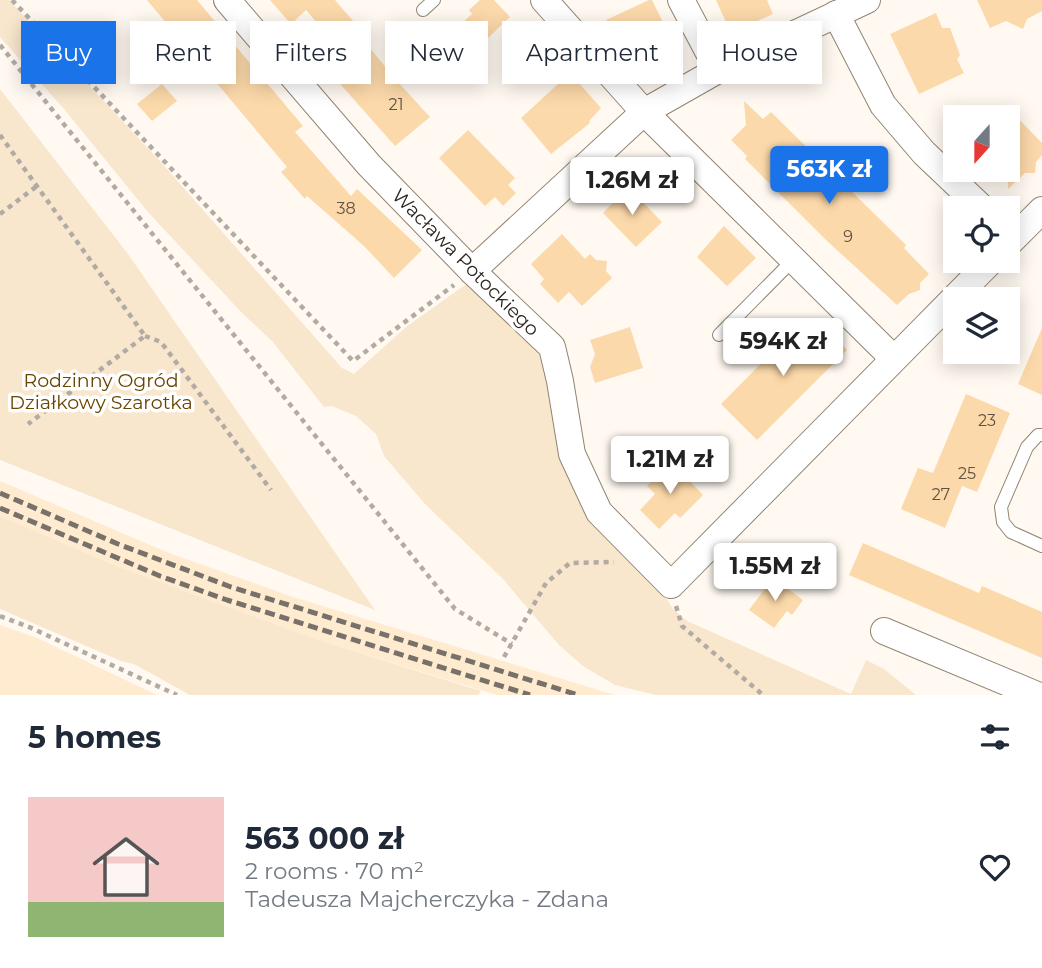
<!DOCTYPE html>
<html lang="en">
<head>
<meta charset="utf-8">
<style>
	body { margin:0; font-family:Montserrat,sans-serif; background:#f2f2f3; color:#1f2937; height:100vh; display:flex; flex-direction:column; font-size:26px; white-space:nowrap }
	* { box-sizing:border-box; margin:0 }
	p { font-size:23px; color:#747a83 }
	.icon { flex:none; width:38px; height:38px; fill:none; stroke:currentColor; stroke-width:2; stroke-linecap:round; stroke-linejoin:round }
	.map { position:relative; height:695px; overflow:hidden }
	.drawer { display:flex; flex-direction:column; background:#fff; flex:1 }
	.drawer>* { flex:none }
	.hud { position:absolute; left:21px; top:21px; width:1001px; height:63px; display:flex; gap:14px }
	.needle { width:46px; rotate:201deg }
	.fabs { position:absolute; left:943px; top:105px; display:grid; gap:14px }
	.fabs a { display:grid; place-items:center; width:77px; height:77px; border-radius:0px; background:#fff; box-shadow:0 4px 18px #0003; font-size:35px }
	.price { position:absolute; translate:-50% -60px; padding:0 16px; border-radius:7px; background:#fff; color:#222; font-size:23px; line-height:46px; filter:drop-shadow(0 2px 4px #0008) }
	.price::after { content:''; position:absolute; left:50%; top:42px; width:21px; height:16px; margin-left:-10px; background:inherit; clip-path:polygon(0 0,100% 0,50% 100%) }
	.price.on { background:#1a73e8; color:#fff }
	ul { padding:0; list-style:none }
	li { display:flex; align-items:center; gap:21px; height:175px; padding:0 28px }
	li span { display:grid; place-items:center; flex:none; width:196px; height:140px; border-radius:0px; color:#555 }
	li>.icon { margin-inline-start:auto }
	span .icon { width:84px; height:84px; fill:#fffc; stroke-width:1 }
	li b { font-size:30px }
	h2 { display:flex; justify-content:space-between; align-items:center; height:84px; padding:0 28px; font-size:30px }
	.tag { padding:0 24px; border-radius:0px; background:#fff; box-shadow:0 4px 18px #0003; font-size:24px; line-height:63px }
	.tag.on { background:#1a73e8; color:#fff }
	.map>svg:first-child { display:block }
	.built { fill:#feebd0 }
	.green { fill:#f8e6cd }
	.building { fill:#fcd9aa }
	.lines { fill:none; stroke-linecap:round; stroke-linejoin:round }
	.lane-casing { stroke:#918472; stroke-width:14 }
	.street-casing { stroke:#918472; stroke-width:28 }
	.path { stroke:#b1aba4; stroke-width:4.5; stroke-dasharray:5 5; stroke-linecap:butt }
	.lane { stroke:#fff; stroke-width:12 }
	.street { stroke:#fff; stroke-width:26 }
	.rail { stroke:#77716a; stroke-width:5; stroke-dasharray:10 5; stroke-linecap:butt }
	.labels { text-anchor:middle; stroke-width:7; stroke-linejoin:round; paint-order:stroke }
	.number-label { font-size:16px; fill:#5e5241 }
	.street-label { font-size:19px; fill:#2a251e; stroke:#fff }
	.park-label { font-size:19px; fill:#694400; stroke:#fff }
</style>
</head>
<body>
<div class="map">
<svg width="1042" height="695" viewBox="0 0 1042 695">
	<rect width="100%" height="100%" fill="#fff9f1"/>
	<g class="built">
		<polygon points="0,481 169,553 293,597 615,695 497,695 318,640 116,566 0,516"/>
		<polygon points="0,625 35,637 157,695 0,695"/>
	</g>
	<g class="green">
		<polygon points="0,0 9,0 159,160 342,368 354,374 406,327 472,280 540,356 546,369 558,426 673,609 687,621 851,694 866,660 884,669 916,695 656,695 615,685 583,666 559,645 503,579 425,504 401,476 384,456 376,434 356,416 332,406 324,407 272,341 242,313 148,212 64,109 0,37"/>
		<polygon points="0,89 128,254 375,610 0,460"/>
		<polygon points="0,516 116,566 318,640 481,691 478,695 190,695 134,664 121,661 0,609"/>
	</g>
	<g class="building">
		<polygon points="147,0 197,0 303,126 295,132 351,196 357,189 422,250 394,278 364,246 307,196 305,199 281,172 287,167"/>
		<polygon points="270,0 335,0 359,28 356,31 396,80 430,117 395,146 319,60 336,45 306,10 291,24"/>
		<polygon points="480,0 494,0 510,17 469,56 449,35 472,14 469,10"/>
		<polygon points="649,0 652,0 681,59 637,81 606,20"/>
		<polygon points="716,0 767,0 773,14 731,33"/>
		<polygon points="977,0 1042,0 1042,11 1027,19 1023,29 1006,21 990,28"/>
		<polygon points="936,13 942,28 950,28 960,55 957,59 964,73 919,94 890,34"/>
		<polygon points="570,73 601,108 589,121 590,123 551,154 521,118"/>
		<polygon points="162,84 177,101 152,121 137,104"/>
		<polygon points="744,101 763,119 771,112 906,245 904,248 929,274 920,283 920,290 909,294 897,305 826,240 745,159 747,156 731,140 746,125"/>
		<polygon points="1008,108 1042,143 1042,155 1036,162 1035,173 1025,173 1008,189"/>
		<polygon points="468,130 515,178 508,185 516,193 503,206 495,197 485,206 439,158"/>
		<polygon points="628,187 662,222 636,247 603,213"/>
		<polygon points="724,226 756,258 727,286 697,257"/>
		<polygon points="562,234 585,259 590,254 596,260 607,261 606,271 612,278 582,306 569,292 558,303 540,284 544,279 531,264"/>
		<polygon points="803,321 811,321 824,334 827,330 847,350 757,440 721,404"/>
		<polygon points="630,327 643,368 595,383 590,367 595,354 590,340"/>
		<polygon points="1042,328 1042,395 1018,384"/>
		<polygon points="966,394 1010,413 977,492 962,486 945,528 901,509 918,468 933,473"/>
		<polygon points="671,462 703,495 680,518 675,513 659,529 640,510 655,494 647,486"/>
		<polygon points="863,543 979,593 982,586 1042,612 1042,658 849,575"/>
		<polygon points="773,578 803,600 792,615 787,611 774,628 749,610"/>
	</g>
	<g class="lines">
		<g class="lane-casing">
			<g id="lane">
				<polyline points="423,10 434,0"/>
				<polyline points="719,335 794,259"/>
				<polyline points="1042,435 1038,435 1027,447 1001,507 1003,522 1011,532 1042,546"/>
			</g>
		</g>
		<g class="street-casing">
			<g id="street">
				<polyline points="227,0 369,165 472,271 552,347 560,381 572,454 599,512 671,585 991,261"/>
				<polyline points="544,0 644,112 893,358"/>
				<polyline points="681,0 718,70"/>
				<polyline points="836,14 883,105 924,153 982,208"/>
				<polyline points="1008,244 1042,210"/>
				<polyline points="472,271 644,112 718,70 867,0"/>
				<polyline points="884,631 1037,695"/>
			</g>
		</g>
		<g class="path">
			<polyline points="12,0 353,361 454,285"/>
			<polyline points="0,45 455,609 512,644"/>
			<polyline points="0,135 145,336 28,424"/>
			<polyline points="0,214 37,186"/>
			<polyline points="145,336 161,342 271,490"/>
			<polyline points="676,606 682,626 763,695"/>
			<polyline points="0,616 29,627 177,695"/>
			<polyline points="504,657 546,583 570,563 614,562"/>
		</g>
		<use href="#lane" class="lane"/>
		<use href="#street" class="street"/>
		<g class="rail">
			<polyline points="0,493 118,544 231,587 578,695"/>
			<polyline points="0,508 160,576 227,600 530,695"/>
		</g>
	</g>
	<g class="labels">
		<g class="number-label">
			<text x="396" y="110">21</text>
			<text x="346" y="214">38</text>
			<text x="848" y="242">9</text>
			<text x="987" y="426">23</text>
			<text x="967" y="479">25</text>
			<text x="941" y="500">27</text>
		</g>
		<g class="street-label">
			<text transform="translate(466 262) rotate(45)" y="7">Wacława Potockiego</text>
		</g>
		<g class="park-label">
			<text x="101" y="387">Rodzinny Ogród<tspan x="101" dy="22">Działkowy Szarotka</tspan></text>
		</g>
	</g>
</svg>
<div class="fabs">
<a><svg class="needle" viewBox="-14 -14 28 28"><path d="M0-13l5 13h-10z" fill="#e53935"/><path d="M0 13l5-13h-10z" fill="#747a83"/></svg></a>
<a><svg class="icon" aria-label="locate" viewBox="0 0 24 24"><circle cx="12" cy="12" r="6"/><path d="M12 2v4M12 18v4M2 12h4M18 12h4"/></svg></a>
<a><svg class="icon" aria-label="layers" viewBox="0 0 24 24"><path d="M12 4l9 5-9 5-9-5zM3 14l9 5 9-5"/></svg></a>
</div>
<b class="price on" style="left:829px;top:206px">563K zł</b>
<b class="price" style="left:632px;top:217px">1.26M zł</b>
<b class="price" style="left:783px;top:378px">594K zł</b>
<b class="price" style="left:670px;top:496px">1.21M zł</b>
<b class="price" style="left:775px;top:603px">1.55M zł</b>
<div class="hud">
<a class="tag on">Buy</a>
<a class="tag">Rent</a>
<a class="tag">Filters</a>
<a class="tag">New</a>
<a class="tag">Apartment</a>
<a class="tag">House</a>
</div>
</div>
<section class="drawer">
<h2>5 homes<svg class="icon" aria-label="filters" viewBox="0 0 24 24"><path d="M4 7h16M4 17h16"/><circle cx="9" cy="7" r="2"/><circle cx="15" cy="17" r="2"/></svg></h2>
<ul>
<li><span style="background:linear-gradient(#f6c9c9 75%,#8fb573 0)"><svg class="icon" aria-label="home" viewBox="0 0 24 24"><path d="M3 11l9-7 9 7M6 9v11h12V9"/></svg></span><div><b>563 000 zł</b><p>2 rooms · 70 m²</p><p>Tadeusza Majcherczyka - Zdana</p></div><svg class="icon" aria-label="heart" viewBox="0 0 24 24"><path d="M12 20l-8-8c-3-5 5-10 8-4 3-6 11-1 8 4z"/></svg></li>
</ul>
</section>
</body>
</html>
